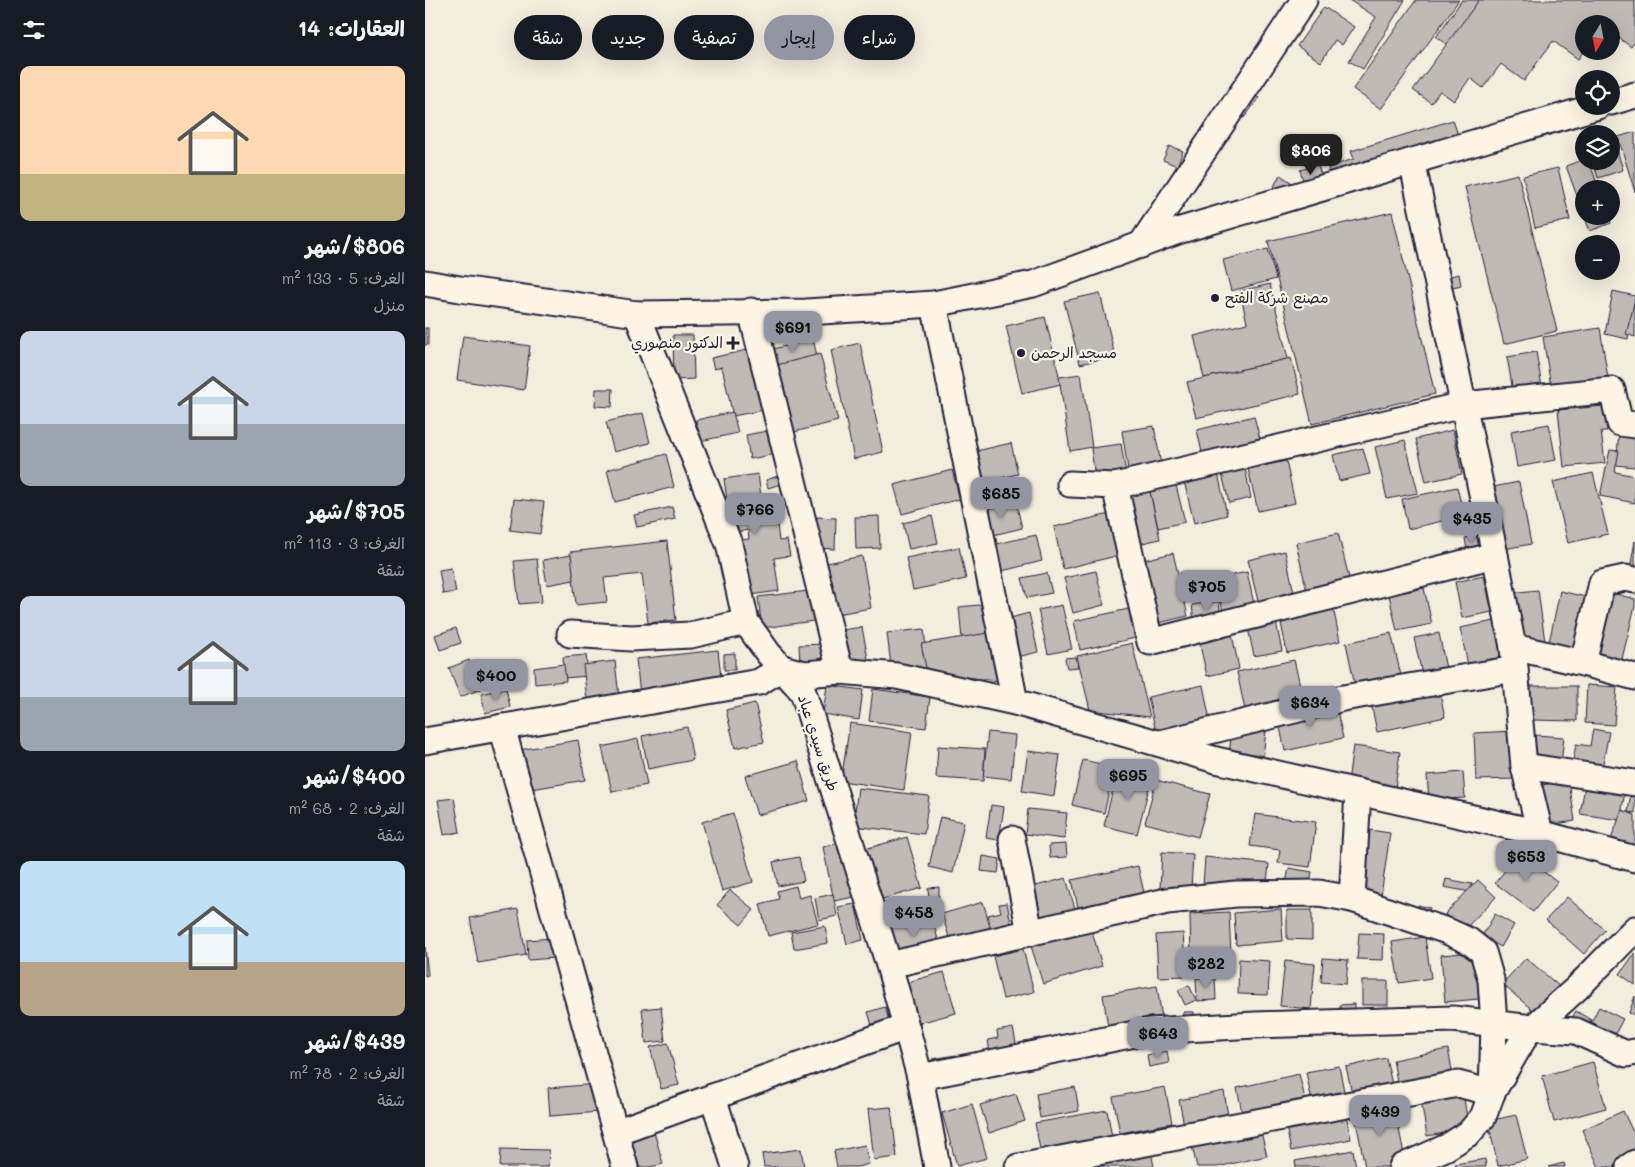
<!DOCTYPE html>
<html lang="ar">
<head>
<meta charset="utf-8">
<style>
	body { margin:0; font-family:Mali,"Playpen Sans Arabic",sans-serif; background:#242831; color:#f1f3f6; direction:rtl; height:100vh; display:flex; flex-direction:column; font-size:19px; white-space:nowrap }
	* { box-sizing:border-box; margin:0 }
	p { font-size:16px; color:#9ea1a6 }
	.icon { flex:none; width:28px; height:28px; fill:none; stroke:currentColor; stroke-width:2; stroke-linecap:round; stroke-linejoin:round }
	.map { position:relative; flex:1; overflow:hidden; direction:ltr }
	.side { display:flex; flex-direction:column; background:#171b24; width:425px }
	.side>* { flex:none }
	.hud { position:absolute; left:15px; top:15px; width:475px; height:45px; direction:rtl; display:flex; gap:10px }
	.needle { width:32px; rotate:190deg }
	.buttons { position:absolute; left:1150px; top:15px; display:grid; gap:10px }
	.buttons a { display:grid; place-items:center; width:45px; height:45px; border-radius:50%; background:#171b24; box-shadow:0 5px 20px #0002; font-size:25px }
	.price { position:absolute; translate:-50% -42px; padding:0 11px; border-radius:10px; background:#9495a2; color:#111; font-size:16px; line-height:32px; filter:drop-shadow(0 1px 2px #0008) }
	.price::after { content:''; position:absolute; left:50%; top:30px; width:15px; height:11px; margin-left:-8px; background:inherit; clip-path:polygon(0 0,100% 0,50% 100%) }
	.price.current { background:#222; color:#fff }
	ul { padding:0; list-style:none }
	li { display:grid; align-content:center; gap:10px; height:265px; padding:0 20px }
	li span { display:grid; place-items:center; height:155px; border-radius:10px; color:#555 }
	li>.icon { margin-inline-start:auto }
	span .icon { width:90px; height:90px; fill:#fffc; stroke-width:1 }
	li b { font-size:21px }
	h2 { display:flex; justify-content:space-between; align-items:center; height:60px; padding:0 20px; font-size:21px }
	.chip { padding:0 18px; border-radius:22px; background:#171b24; box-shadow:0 5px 20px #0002; font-size:18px; line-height:45px }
	.chip.current { background:#9495a2; color:#111 }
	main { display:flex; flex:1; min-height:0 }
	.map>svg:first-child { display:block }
	.building { fill:#bfbab6; stroke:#22223b }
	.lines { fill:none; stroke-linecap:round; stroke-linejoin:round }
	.minor-casing { stroke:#22223b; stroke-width:29 }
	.minor { stroke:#fcf5e5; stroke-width:25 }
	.poi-dot { fill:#22223b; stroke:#fcf5e5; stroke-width:2 }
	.labels { text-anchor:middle; stroke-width:4.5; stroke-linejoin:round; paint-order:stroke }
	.poi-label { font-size:15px; fill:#22223b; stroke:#fcf5e5; text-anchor:start }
	.street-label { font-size:15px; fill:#22223b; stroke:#fcf5e5 }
</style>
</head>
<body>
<main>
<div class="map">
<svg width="1210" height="1167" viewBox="0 0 1210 1167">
	<rect width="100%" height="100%" fill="#f3edde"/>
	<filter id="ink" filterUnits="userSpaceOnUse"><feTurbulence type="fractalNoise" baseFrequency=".02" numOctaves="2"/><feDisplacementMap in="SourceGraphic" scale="10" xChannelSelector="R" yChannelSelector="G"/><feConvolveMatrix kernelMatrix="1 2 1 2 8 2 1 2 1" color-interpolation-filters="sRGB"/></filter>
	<g filter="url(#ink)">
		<g class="building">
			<polygon points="924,0 980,0 938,69 924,61 951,17"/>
			<polygon points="991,0 1034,0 956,109 928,89"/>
			<polygon points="1037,0 1055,0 1024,46 1011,37"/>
			<polygon points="1054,0 1210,0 1210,42 1206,47 1186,32 1186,24 1159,24 1159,51 1153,59 1128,41 1099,81 1076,64 1058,88 1045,78 1029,101 1015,91 1006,103 988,90"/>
			<polygon points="899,7 929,27 917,45 910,40 896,62 872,46"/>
			<polygon points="817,85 834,98 819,118 803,105"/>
			<polygon points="1028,120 1035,141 907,181 903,167 929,159 926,151"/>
			<polygon points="1210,132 1210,192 1193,137"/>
			<polygon points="1189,139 1198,170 1173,178 1168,161 1186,161 1186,140"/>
			<polygon points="744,146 758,151 752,166 738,160"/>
			<polygon points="1159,159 1159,161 1164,161 1174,189 1159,189 1159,215 1141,166"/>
			<polygon points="893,165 898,182 880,187 875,170"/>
			<polygon points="1133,168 1145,220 1110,228 1098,176"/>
			<polygon points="1093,174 1132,331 1079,344 1040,187"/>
			<polygon points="855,175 866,182 859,194 848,188"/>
			<polygon points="967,212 1010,394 887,424 843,241"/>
			<polygon points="1159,216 1184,216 1186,223 1165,231"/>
			<polygon points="843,249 851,279 806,291 798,260"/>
			<polygon points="1034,274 1036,285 1016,290 1013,279"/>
			<polygon points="845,284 863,359 779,378 769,336 822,323 815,291"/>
			<polygon points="1188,291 1210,296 1203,339 1180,334"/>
			<polygon points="675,293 690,356 655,364 639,301"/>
			<polygon points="1210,301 1210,337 1201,334"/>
			<polygon points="620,317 636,384 597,393 581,326"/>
			<rect x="0" y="328" width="3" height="17"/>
			<polygon points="1175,328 1183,378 1126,387 1118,337"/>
			<polygon points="248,335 268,335 269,379 249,380"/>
			<polygon points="38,336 105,346 99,390 32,380"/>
			<polygon points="388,339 392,356 348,367 344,350"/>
			<polygon points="435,343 458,452 429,459 406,350"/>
			<polygon points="326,349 339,410 308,416 297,367 289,369 286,358"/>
			<polygon points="1111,352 1118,392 1089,397 1082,357"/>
			<polygon points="395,354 413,421 365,433 348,366"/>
			<polygon points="866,358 875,394 771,418 762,382"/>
			<polygon points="656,374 667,447 645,451 634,377"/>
			<polygon points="171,389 188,389 187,407 170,406"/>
			<polygon points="1179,406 1182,431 1176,431 1180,463 1139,467 1133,410"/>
			<polygon points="308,412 313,433 275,441 271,420"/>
			<polygon points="218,413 225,443 189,452 181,422"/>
			<polygon points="829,416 836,443 778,457 772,430"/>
			<polygon points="1124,424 1131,460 1092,467 1086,431"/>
			<polygon points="729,426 737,470 704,476 697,431"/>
			<polygon points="347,430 351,454 325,459 321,435"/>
			<polygon points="1028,430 1037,474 1001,482 991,439"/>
			<polygon points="1194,433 1210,435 1210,467 1191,465"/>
			<polygon points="980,440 993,493 962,499 950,447"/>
			<polygon points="586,443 593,474 554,483 547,452"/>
			<polygon points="696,444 701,474 670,478 666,448"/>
			<polygon points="938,448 945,474 914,481 908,455"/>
			<polygon points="1185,450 1194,451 1190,472 1210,476 1210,503 1175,496"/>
			<polygon points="241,454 249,487 190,502 182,470"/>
			<polygon points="861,461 870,503 833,511 823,469"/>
			<polygon points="820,468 826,498 804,503 797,474"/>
			<polygon points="527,470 535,499 477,514 469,485"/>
			<polygon points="793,473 802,515 769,523 759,481"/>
			<polygon points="1168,473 1183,534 1143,543 1128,482"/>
			<polygon points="333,474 340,526 352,524 354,541 362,540 365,556 349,558 354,591 325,595 316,540 324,539 323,530 306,533 302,505 330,500 329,496 302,500 299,479"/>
			<polygon points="353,476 356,484 343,488 341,480"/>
			<polygon points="750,481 760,522 733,528 724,487"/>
			<polygon points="1094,482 1106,544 1074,550 1063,488"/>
			<polygon points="724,487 735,539 705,546 693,494"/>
			<polygon points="1032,487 1039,516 983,529 977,499"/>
			<polygon points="89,499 119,502 115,534 85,530"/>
			<polygon points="591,502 597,528 560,537 554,511"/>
			<polygon points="247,507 250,519 212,527 209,515"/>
			<polygon points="685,514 695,555 638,569 629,527"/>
			<polygon points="454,516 455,548 431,549 430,517"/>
			<polygon points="507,516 513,543 484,549 478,523"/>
			<polygon points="392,517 411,518 410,549 390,548"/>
			<polygon points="913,533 925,582 882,592 871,543"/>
			<polygon points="611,535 617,561 573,572 567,545"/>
			<polygon points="1052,536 1054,550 1042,551 1040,538"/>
			<polygon points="242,541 251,620 223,623 217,574 179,578 182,602 151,605 145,552"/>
			<polygon points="1210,541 1210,576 1204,574"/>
			<polygon points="534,547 541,579 488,590 481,558"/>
			<polygon points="860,551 869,593 833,601 823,560"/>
			<polygon points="748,553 763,616 733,623 718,560"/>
			<polygon points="146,555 149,580 122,585 118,560"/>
			<polygon points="437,556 446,608 406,615 397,564"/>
			<polygon points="112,559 117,602 94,604 89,561"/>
			<polygon points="26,568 31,592 18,594 14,570"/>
			<polygon points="671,571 679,605 648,613 639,578"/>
			<polygon points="822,572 829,604 798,611 790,579"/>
			<polygon points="622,573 627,593 602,598 597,578"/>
			<polygon points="1059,576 1067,612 1037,618 1030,582"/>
			<polygon points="999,588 1007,624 972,631 964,595"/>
			<polygon points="392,590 396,620 337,628 333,597"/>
			<polygon points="1113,590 1120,642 1090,645 1084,593"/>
			<polygon points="1135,591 1161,597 1148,652 1123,647"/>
			<polygon points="1179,591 1210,599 1210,606 1195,667 1163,659"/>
			<polygon points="794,601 796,619 769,622 767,605"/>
			<polygon points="563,604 565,638 537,640 534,607"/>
			<polygon points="637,605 647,649 623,654 613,610"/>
			<polygon points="908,607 915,641 862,653 855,618"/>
			<polygon points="708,608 715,637 655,650 649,621"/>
			<polygon points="604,613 613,652 588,658 578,620"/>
			<polygon points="1069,621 1077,657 1043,665 1035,628"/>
			<polygon points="851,622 857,651 829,656 823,628"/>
			<polygon points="437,627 443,659 417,663 411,631"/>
			<polygon points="31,628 36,643 15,650 10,635"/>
			<polygon points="499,629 503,669 467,674 462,633"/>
			<polygon points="563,633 573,681 502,672 496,644"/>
			<polygon points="966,633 977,680 931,690 921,643"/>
			<polygon points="1014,633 1021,669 997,674 989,638"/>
			<polygon points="807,634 814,669 782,676 774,641"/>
			<polygon points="707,643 725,717 665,710 652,656"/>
			<polygon points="399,644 400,662 375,664 374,645"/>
			<polygon points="293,650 297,686 215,695 211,659"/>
			<polygon points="310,653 310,670 299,670 299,654"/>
			<polygon points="161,655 163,676 139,678 138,657"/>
			<polygon points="651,657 653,667 642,668 640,658"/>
			<polygon points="44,660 56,689 35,697 24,668"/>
			<polygon points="869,660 878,698 820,710 812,672"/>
			<polygon points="190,661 194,697 162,700 158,665"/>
			<polygon points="139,664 141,681 110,684 109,668"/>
			<polygon points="402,685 438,690 434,720 398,714"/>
			<polygon points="778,685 785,721 731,732 723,697"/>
			<polygon points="1162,685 1192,687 1189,725 1160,723"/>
			<polygon points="1106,686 1152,686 1152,721 1105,720"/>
			<polygon points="81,688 85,707 60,713 56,694"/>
			<polygon points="448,689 505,697 501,728 444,721"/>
			<polygon points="1014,689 1020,717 952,732 946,703"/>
			<polygon points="330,703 339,742 310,748 301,710"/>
			<polygon points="911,706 918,738 860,751 853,718"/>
			<polygon points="425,723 487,732 479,790 416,781"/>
			<polygon points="808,726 841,731 838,756 804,752"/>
			<polygon points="262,727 268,760 223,769 217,736"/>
			<polygon points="1168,729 1184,732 1176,773 1147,767 1151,744 1165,746"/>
			<polygon points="1089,731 1091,779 1051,780 1049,733"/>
			<polygon points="563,732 590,735 586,779 558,776"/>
			<polygon points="1110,735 1139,737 1136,764 1108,761"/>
			<polygon points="213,739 222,785 187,792 177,747"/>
			<polygon points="153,740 160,780 101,790 94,750"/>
			<polygon points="513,746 560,749 558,781 511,778"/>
			<polygon points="928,746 975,752 970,788 923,782"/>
			<polygon points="603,751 635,755 629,796 597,791"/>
			<polygon points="658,760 690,767 679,813 647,805"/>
			<polygon points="373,761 384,801 332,815 320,776"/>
			<polygon points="693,768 727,776 712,834 679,826"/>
			<polygon points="1038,772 1040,798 1004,800 1002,775"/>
			<polygon points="731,780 785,794 773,837 720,823"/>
			<polygon points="1161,780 1201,786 1195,820 1155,814"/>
			<polygon points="1144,781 1150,821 1122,825 1116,785"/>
			<polygon points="433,788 504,796 499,834 428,826"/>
			<polygon points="1206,792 1210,793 1210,813 1203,812"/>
			<polygon points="29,798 35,832 19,835 13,800"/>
			<polygon points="566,805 579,807 574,840 561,838"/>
			<polygon points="603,809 642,813 639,839 600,834"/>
			<polygon points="1197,810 1210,815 1210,852 1185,842"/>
			<polygon points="308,813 328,882 297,891 277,822"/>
			<polygon points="830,814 891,822 885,867 853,863 855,850 825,846"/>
			<polygon points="515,817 539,822 528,873 504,867"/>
			<polygon points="931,828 965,833 956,896 923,892"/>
			<polygon points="482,837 497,888 454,900 440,849"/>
			<polygon points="417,842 429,897 409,901 398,847"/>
			<polygon points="641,844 642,857 625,858 624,845"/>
			<polygon points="737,852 768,854 766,890 735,889"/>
			<polygon points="1094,853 1132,882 1108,912 1070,883"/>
			<polygon points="558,856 575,859 573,873 556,871"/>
			<polygon points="374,857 379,881 353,886 348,862"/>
			<polygon points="780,857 844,864 841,892 778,886"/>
			<polygon points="713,866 719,893 653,907 647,880"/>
			<polygon points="864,868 887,872 884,887 861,883"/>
			<polygon points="641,878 650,909 594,925 585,893"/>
			<polygon points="1021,879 1047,884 1045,892 1019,887"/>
			<polygon points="1053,880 1071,897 1038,931 1020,914"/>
			<polygon points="371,886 374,898 385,895 393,924 343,936 335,904 354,899 352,891"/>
			<polygon points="514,887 514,897 504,898 503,888"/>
			<polygon points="305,890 329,910 316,925 292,905"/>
			<polygon points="408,894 412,916 394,920 390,898"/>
			<polygon points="1142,897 1180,930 1159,954 1121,920"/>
			<polygon points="558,902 567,932 526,944 517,914"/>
			<polygon points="582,903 587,929 566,933 563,915 576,912 574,904"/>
			<polygon points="430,904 438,940 422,944 413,907"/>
			<polygon points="993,905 1005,908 1003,916 991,914"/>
			<polygon points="93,909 101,955 53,963 45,918"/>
			<polygon points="856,909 858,941 811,945 809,913"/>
			<polygon points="862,910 887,910 887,940 862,939"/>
			<polygon points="804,912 806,956 766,957 765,914"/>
			<polygon points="1070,914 1089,925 1076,947 1057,936"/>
			<polygon points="507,916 515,948 471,959 463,927"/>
			<polygon points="400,926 403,943 369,949 366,932"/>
			<polygon points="666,928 677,966 618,984 606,946"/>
			<polygon points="758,933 761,976 733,977 731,935"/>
			<polygon points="934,933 959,934 958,960 932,959"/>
			<polygon points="1000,937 1006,978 974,983 967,942"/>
			<polygon points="128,938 130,958 103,960 102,940"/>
			<polygon points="0,947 3,975 0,976"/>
			<polygon points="598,949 609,992 578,999 568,956"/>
			<polygon points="1050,952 1054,999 1020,1002 1016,955"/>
			<polygon points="1210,953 1210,985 1195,974"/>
			<polygon points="898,958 923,960 921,984 896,982"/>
			<polygon points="1101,958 1134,986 1111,1013 1077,984"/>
			<polygon points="814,959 845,961 843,995 813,994"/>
			<polygon points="860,961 890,964 886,1009 855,1006"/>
			<polygon points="519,972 531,1013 490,1024 479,983"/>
			<polygon points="771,978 790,978 791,1000 772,1001"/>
			<rect x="937" y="981" width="26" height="24"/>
			<polygon points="764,985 771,1000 760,1005 753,990"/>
			<polygon points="732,986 737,1018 683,1027 678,995"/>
			<polygon points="1210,996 1210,1015 1204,1013"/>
			<polygon points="929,1004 929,1019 915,1019 915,1005"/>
			<polygon points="236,1007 240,1041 221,1043 217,1009"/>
			<polygon points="460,1007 466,1027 449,1032 443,1012"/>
			<polygon points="1174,1007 1198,1019 1190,1034 1166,1022"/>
			<polygon points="1151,1011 1166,1020 1157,1033 1143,1025"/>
			<polygon points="758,1012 769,1012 769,1024 757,1024"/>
			<polygon points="588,1028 593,1054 566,1059 563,1040 573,1038 572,1031"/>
			<polygon points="615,1038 616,1050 601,1052 599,1041"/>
			<polygon points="243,1043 254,1085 236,1089 225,1047"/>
			<polygon points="1023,1049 1028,1075 973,1086 968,1060"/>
			<polygon points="742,1051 744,1063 724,1067 722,1055"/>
			<polygon points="531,1055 533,1064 509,1069 507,1059"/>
			<polygon points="961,1058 968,1089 928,1097 921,1067"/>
			<polygon points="1168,1062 1181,1108 1129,1122 1117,1076"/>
			<polygon points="914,1066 920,1096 887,1102 881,1072"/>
			<polygon points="874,1074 881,1103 818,1117 812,1088"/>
			<polygon points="172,1084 174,1112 125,1116 123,1088"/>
			<polygon points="650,1087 654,1111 615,1118 611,1094"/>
			<polygon points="740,1087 747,1123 695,1133 688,1097"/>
			<polygon points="799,1091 803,1116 759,1125 754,1100"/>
			<polygon points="1038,1093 1044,1129 1002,1136 996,1100"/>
			<polygon points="591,1094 600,1121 564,1133 555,1105"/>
			<polygon points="547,1104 562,1158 532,1166 517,1113"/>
			<polygon points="969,1104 981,1164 965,1167 940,1167 929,1111"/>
			<polygon points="466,1107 472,1157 449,1160 443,1109"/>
			<polygon points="682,1110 687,1137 615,1149 610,1123"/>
			<polygon points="1198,1111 1210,1136 1210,1158 1191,1167 1174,1167 1157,1130"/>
			<polygon points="921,1114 926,1139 866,1151 861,1126"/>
			<polygon points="1091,1115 1102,1159 1073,1166 1063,1121"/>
			<polygon points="228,1128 238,1164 225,1167 210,1167 202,1134"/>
			<polygon points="835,1128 842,1156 792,1167 772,1167 766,1142"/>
			<polygon points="440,1145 444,1164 432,1167 412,1167 409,1151"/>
			<polygon points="725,1146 729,1167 644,1167"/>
			<polygon points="76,1149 124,1150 123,1167 75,1167"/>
			<polygon points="376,1149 379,1167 339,1167 337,1154"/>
			<polygon points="928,1150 931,1167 871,1167 870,1161"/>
			<polygon points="1060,1159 1061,1167 1031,1167 1030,1164"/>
			<polygon points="1139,1163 1140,1167 1123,1167"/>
		</g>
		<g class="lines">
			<g class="minor-casing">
				<g id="minor">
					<polyline points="1186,102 1210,95"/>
					<polyline points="987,161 1070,555 1088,647 1099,766 1115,833"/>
					<polyline points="716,245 879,0"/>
					<polyline points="0,283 35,289 212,314 381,312 509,304 608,284 756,230 1173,106"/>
					<polyline points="509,304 590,702"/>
					<polyline points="326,311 415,671"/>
					<polyline points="212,314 304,544 321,622 343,653 378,692 464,965 495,1077 512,1167"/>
					<polyline points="645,484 690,486 1038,405 1187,390 1195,423 1210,425"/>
					<polyline points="690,486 725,642 1070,555"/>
					<polyline points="145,634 206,638 266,635 321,622"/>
					<polyline points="1088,647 1158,663 1210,677"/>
					<polyline points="1158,663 1177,583 1200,578 1210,580"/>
					<polyline points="77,727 200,1167"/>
					<polyline points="0,741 334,682 357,668 380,674 415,671 472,676 590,702 791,760 1115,833 1210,859"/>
					<polyline points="736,743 918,698 1090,669"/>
					<polyline points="1099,766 1210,783"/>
					<polyline points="587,839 605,933"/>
					<polyline points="927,899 933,792"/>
					<polyline points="464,965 742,901 811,894 894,893 927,899 1022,931 1044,941 1058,952 1066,980 1069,1024 1067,1093 1033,1084 593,1167"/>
					<polyline points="495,1077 725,1031 830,1025 1028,1019 1108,1028 1151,1031 1201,1054 1210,1052"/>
					<polyline points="288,1097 310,1167"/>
					<polyline points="191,1132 481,1027"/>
					<polyline points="977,1167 1022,1147 1044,1133 1058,1117 1067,1093 1102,1033 1152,988 1210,929"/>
					<polyline points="1204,1167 1210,1163"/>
				</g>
			</g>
			<use href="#minor" class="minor"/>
		</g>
	</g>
	<g class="poi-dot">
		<circle cx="790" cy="298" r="5"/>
		<path d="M305.5 335.5h5v5h5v5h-5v5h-5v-5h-5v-5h5z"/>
		<circle cx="596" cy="353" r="5"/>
	</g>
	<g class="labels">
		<g class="poi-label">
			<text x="800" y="303">مصنع شركة الفتح</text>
			<text x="298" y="348" text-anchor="end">الدكتور منصوري</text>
			<text x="606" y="358">مسجد الرحمن</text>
		</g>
		<g class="street-label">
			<text transform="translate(393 743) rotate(72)" y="5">طريق سيدي عباد</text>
		</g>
	</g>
</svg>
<div class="buttons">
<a><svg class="needle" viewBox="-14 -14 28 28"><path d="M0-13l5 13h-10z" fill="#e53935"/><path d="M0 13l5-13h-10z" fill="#9ea1a6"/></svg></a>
<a><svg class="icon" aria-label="locate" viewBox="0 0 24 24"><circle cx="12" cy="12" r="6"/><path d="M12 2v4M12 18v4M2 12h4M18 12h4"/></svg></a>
<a><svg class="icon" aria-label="layers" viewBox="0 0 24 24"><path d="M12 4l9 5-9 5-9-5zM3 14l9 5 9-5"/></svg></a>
<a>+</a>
<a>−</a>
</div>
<b class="price current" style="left:886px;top:176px">$806</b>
<b class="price" style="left:368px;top:353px">$691</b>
<b class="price" style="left:576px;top:519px">$685</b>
<b class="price" style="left:330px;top:535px">$766</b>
<b class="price" style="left:1047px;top:544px">$435</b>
<b class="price" style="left:782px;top:612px">$705</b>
<b class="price" style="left:71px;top:701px">$400</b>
<b class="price" style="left:885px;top:728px">$634</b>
<b class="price" style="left:703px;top:801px">$695</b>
<b class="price" style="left:1101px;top:882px">$653</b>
<b class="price" style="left:489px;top:938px">$458</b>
<b class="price" style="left:781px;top:989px">$282</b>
<b class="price" style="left:733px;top:1059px">$643</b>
<b class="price" style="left:955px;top:1137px">$439</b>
<div class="hud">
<a class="chip">شراء</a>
<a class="chip current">إيجار</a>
<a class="chip">تصفية</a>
<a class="chip">جديد</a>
<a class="chip">شقة</a>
</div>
</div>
<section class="side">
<h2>العقارات: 14<svg class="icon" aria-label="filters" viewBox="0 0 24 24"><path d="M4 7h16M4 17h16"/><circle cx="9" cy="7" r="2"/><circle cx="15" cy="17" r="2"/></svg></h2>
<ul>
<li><span style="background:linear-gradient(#ffd9b3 70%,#c2b280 0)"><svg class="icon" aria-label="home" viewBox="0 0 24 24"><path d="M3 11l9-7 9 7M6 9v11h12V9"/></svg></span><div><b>$806/شهر</b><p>الغرف: 5 · 133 m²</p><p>منزل</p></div></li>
<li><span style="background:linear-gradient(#c9d6e8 60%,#9aa5b1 0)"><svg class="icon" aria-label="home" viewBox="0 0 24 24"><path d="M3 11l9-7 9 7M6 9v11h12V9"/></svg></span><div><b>$705/شهر</b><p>الغرف: 3 · 113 m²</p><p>شقة</p></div></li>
<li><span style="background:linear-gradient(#c9d6e8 65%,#9aa5b1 0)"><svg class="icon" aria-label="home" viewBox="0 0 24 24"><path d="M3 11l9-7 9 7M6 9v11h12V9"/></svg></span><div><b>$400/شهر</b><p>الغرف: 2 · 68 m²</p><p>شقة</p></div></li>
<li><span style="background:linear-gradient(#bfe0f5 65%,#b9a48a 0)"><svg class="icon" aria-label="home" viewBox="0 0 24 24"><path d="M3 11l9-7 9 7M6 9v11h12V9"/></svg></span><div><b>$439/شهر</b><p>الغرف: 2 · 78 m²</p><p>شقة</p></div></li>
</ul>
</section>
</main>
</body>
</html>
